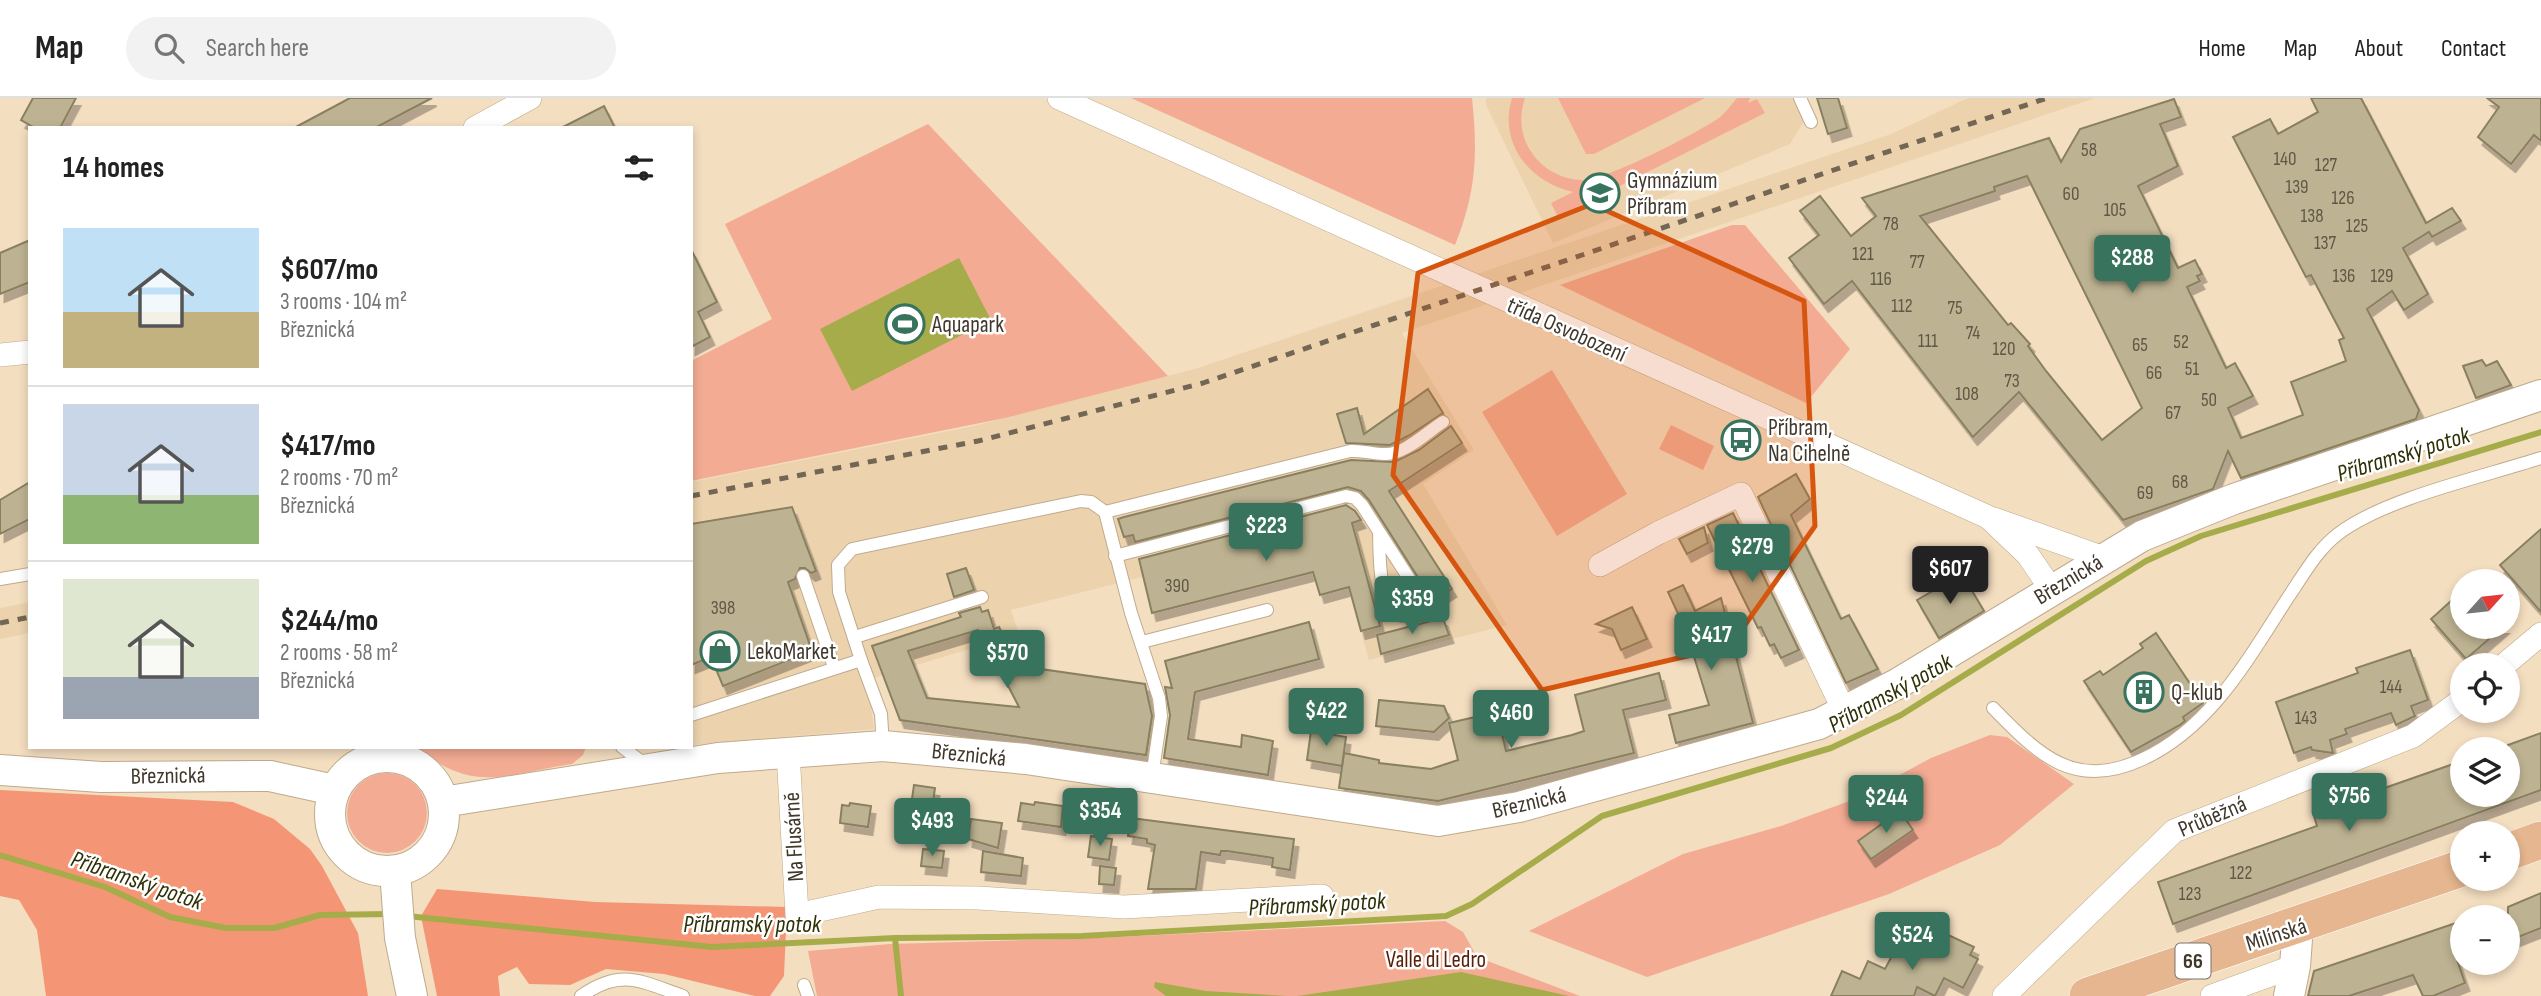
<!DOCTYPE html>
<html lang="en">
<head>
<meta charset="utf-8">
<style>
	body { margin:0; font-family:"Sofia Sans Condensed",sans-serif; background:#f2f2f2; color:#222; height:100vh; display:flex; flex-direction:column; font-size:26px; white-space:nowrap }
	* { box-sizing:border-box; margin:0 }
	p { font-size:23px; color:#767676 }
	.icon { flex:none; width:38px; height:38px; fill:none; stroke:currentColor; stroke-width:2; stroke-linecap:round; stroke-linejoin:round }
	.map { position:relative; flex:1; overflow:hidden }
	.drawer { position:absolute; left:28px; top:28px; width:665px; height:623px; display:flex; flex-direction:column; background:#fff; border-radius:0px; box-shadow:0 4px 10px #0003 }
	.drawer>* { flex:none }
	.needle { width:46px; rotate:63deg }
	.fabs { position:absolute; left:2450px; top:471px; display:grid; gap:14px }
	.fabs a { display:grid; place-items:center; width:70px; height:70px; border-radius:50%; background:#fff; box-shadow:0 4px 10px #0003; font-size:35px }
	.price { position:absolute; translate:-50% -60px; padding:0 16px; border-radius:7px; background:#38735d; color:#fff; font-size:23px; line-height:46px; filter:drop-shadow(0 2px 4px #0008) }
	.price::after { content:''; position:absolute; left:50%; top:42px; width:21px; height:16px; margin-left:-10px; background:inherit; clip-path:polygon(0 0,100% 0,50% 100%) }
	.price.active { background:#222; color:#fff }
	ul { padding:0; list-style:none }
	li { display:flex; align-items:center; gap:21px; height:175px; padding:0 35px }
	li+li { border-top:2px solid #e0e0e0 }
	li span { display:grid; place-items:center; flex:none; width:196px; height:140px; border-radius:0px; color:#555 }
	li>.icon { margin-inline-start:auto }
	span .icon { width:84px; height:84px; fill:#fffc; stroke-width:1 }
	li b { font-size:30px }
	h2 { display:flex; justify-content:space-between; align-items:center; height:84px; padding:0 35px; font-size:30px }
	header { display:flex; align-items:center; gap:42px; box-sizing:border-box; height:98px; padding:0 35px; background:#fff; border-bottom:2px solid #e0e0e0 }
	header strong { font-size:33px }
	nav { display:flex; gap:38px; margin-inline-start:auto; font-size:24px }
	.search { width:490px; height:63px; background:#f2f2f2; display:flex; align-items:center; gap:18px; box-sizing:border-box; padding:0 24px; border-radius:38px; color:#767676; font-size:26px }
	.map>svg:first-child { display:block }
	.built { fill:#ecd3ae }
	.green { fill:#f3ac93 }
	.forest { fill:#f49675 }
	.water { fill:#a6ac49 }
	.lines { fill:none; stroke-linecap:round; stroke-linejoin:round }
	.stream { stroke:#a6ac49; stroke-width:6 }
	.building { fill:#bdb392; stroke:#898061; stroke-width:2; fill-rule:evenodd; filter:url(#shadow) }
	.service-casing { stroke:#bfaa8d; stroke-width:14 }
	.minor-casing { stroke:#bfaa8d; stroke-width:24 }
	.tertiary-casing { stroke:#bfaa8d; stroke-width:32 }
	.primary-casing { stroke:#fff; stroke-width:38 }
	.service { stroke:#fff; stroke-width:12 }
	.minor { stroke:#fff; stroke-width:23 }
	.tertiary { stroke:#fff; stroke-width:30 }
	.primary { stroke:#e5b68f; stroke-width:37 }
	.rail { stroke:#736655; stroke-width:5; stroke-dasharray:9 9; stroke-linecap:butt }
	.marked { fill:#d7560f; fill-opacity:0.2; stroke:#d7560f; stroke-width:5; stroke-linejoin:round }
	.labels { text-anchor:middle; stroke-width:5; stroke-linejoin:round; paint-order:stroke }
	.number-label { font-size:19px; fill:#605746 }
	.shield { fill:#fff; stroke:#7a746b; stroke-width:2 }
	.shield-label { font-size:21px; font-weight:bold; fill:#41382c }
	.poi-label { font-size:23px; fill:#41382c; stroke:#fff; text-anchor:start }
	.street-label { font-size:23px; fill:#41382c; stroke:#fff }
	.park-label { font-size:23px; fill:#5a2008; stroke:#fff }
	.water-label { font-size:24px; font-style:italic; fill:#2e3005; stroke:#fff }
</style>
</head>
<body>
<header>
<strong>Map</strong>
<div class="search"><svg class="icon" aria-label="search" viewBox="0 0 24 24"><circle cx="10" cy="10" r="6"/><path d="M15 15l6 6"/></svg>Search here</div>
<nav><a>Home</a><a>Map</a><a>About</a><a>Contact</a></nav>
</header>
<div class="map">
<svg width="2541" height="898" viewBox="0 0 2541 898">
	<defs>
		<filter id="shadow"><feDropShadow dx="4.5" dy="8" stdDeviation="0" flood-color="#0004"/></filter>
	</defs>
	<rect width="100%" height="100%" fill="#f4dec0"/>
	<g class="built">
		<polygon points="1486,0 1796,0 1806,20 1790,46 1553,145 1486,7"/>
		<polygon points="1968,0 2095,0 1402,235 1474,352 1423,386 1507,527 1369,562 1332,431 1011,512 1019,536 867,582 874,631 691,647 691,384 974,328 1198,270 1891,36"/>
		<polygon points="30,504 30,535 0,541 0,510"/>
	</g>
	<g class="green">
		<path d="M 1131,0 L 1472,0 C 1478,57 1476,94 1455,147 Z"/>
		<path d="M 1512,0 L 1525,0 C 1519,17 1520,36 1530,52 C 1541,70 1561,82 1583,82 C 1609,81 1695,36 1719,20 C 1726,14 1731,7 1737,0 L 1750,0 L 1748,5 L 1757,1 L 1765,15 L 1558,119 L 1551,105 L 1573,94 C 1530,85 1498,45 1512,0 Z"/>
		<polygon points="1558,0 1705,0 1594,56 1586,56"/>
		<polygon points="928,26 1168,278 1005,320 691,383 691,263 772,221 725,126"/>
		<polygon points="1732,127 1745,127 1850,251 1806,305 1560,187"/>
		<polygon points="1552,272 1627,396 1557,438 1482,314"/>
		<polygon points="1671,327 1714,348 1703,372 1659,351"/>
		<polygon points="1990,637 2007,639 2074,686 2000,747 1889,796 1647,879 1529,833 1683,756 1781,728 1855,701 1931,660"/>
		<path d="M 416,649 L 586,649 L 583,657 L 572,666 C 505,676 474,697 416,649 Z"/>
		<circle cx="387" cy="715" r="40"/>
		<polygon points="1445,823 1463,834 1477,859 1580,898 817,898 808,853 890,846 1097,840"/>
	</g>
	<g class="forest">
		<polygon points="0,692 233,704 274,721 310,751 322,768 358,835 368,898 46,898 37,832 19,802 0,798"/>
		<polygon points="437,791 595,804 787,809 784,878 770,898 755,898 664,876 606,871 570,887 529,886 517,869 498,878 500,898 437,898 421,818"/>
	</g>
	<g class="water">
		<polygon points="959,160 991,222 852,293 820,231"/>
		<polygon points="1461,874 1569,898 1297,898"/>
		<polygon points="1155,884 1206,893 1287,898 1166,898 1154,889"/>
	</g>
	<g class="lines">
		<g class="stream">
			<polyline points="0,757 105,789 170,819 226,830 274,830 320,817 390,816"/>
			<polyline points="407,818 712,849 895,840 1082,838 1446,818 1472,806 1602,718 1831,650 1901,617 2146,463 2201,438 2541,334"/>
			<polyline points="895,840 901,898"/>
		</g>
	</g>
	<g class="building">
		<polygon points="33,0 76,0 60,30 35,30 21,22"/>
		<polygon points="350,0 432,0 375,30 294,30"/>
		<polygon points="1817,0 1838,0 1847,30 1828,36"/>
		<path d="M 2311,0 L 2361,0 L 2426,125 L 2452,110 L 2461,123 L 2432,139 L 2429,134 L 2403,150 L 2428,196 L 2404,212 L 2392,193 L 2367,211 L 2419,312 L 2416,321 L 2241,380 L 2228,353 L 2213,391 L 2123,422 L 2019,294 L 1973,339 L 1852,183 L 1824,206 L 1789,160 L 1819,137 L 1800,113 L 1820,98 L 1851,138 L 1876,118 L 1862,100 L 2049,40 L 2061,64 L 2080,31 L 2174,1 L 2181,19 L 2160,26 L 2178,68 L 2138,88 L 2178,170 L 2195,162 L 2202,176 L 2197,178 L 2200,183 L 2187,189 L 2226,270 L 2235,265 L 2253,298 L 2228,310 L 2241,340 L 2303,317 L 2291,284 L 2346,263 L 2339,242 L 2344,240 L 2311,177 L 2306,179 L 2233,39 L 2270,21 L 2278,36 L 2318,14 ZM 2027,78 L 2142,310 L 2102,342 L 2046,273 L 2028,248 L 2030,246 L 2011,225 L 2008,227 L 1920,118 L 1995,93 L 1994,89 Z"/>
		<polygon points="2487,0 2541,0 2541,43 2534,37 2511,66 2478,39 2499,9"/>
		<polygon points="604,8 615,30 561,30"/>
		<polygon points="30,142 30,184 0,196 0,155"/>
		<polygon points="691,151 717,204 698,214 710,239 691,249"/>
		<polygon points="2482,262 2486,268 2497,263 2511,287 2476,300 2463,268"/>
		<polygon points="1428,291 1443,315 1410,337 1390,347 1346,345 1337,316 1357,310 1364,336"/>
		<polygon points="1451,328 1462,345 1389,393 1452,491 1433,503 1369,402 1361,393 1348,389 1135,444 1133,437 1124,439 1118,421 1124,419 1351,362 1394,364 1419,352"/>
		<polygon points="1796,376 1810,401 1791,417 1841,521 1849,517 1878,571 1846,585 1758,399"/>
		<polygon points="30,384 30,421 0,436 0,402"/>
		<polygon points="1346,407 1355,413 1361,422 1352,425 1380,528 1361,533 1349,489 1320,497 1313,474 1152,515 1139,461"/>
		<polygon points="792,409 816,473 811,475 805,470 800,470 795,481 788,484 812,553 723,588 711,559 691,567 691,426"/>
		<polygon points="1733,415 1799,552 1781,560 1774,546 1770,548 1761,529 1758,530 1707,427"/>
		<polygon points="1704,429 1708,445 1687,456 1679,441"/>
		<polygon points="2541,431 2541,514 2500,467"/>
		<polygon points="966,470 974,492 954,499 947,476"/>
		<polygon points="1962,476 1984,513 1939,540 1917,502"/>
		<polygon points="1683,487 1695,513 1721,500 1753,625 1676,645 1669,617 1709,607 1686,533 1668,494"/>
		<polygon points="2462,493 2462,528 2504,528 2466,561 2431,521"/>
		<path d="M 980,509 L 982,514 L 988,512 L 994,531 L 999,529 L 1020,568 L 1145,586 L 1152,618 L 1146,657 L 900,622 L 872,548 L 961,519 L 959,515 ZM 978,532 L 1001,574 L 1019,609 L 927,600 L 908,553 Z"/>
		<polygon points="1632,509 1647,541 1621,552 1612,531 1596,526"/>
		<polygon points="1443,520 1449,537 1381,556 1377,537"/>
		<polygon points="1309,524 1319,561 1195,594 1188,641 1241,649 1242,637 1273,643 1268,677 1164,660 1170,617 1165,589 1172,590 1165,563"/>
		<polygon points="2156,535 2203,605 2183,619 2185,623 2180,627 2131,654 2084,583 2100,573 2103,577 2143,550 2140,546"/>
		<polygon points="2410,552 2428,602 2411,608 2415,618 2396,627 2391,615 2345,631 2347,636 2330,642 2333,655 2312,652 2311,649 2294,655 2276,604 2358,575 2356,570"/>
		<polygon points="1659,575 1666,602 1623,612 1634,655 1438,703 1339,690 1344,655 1379,662 1379,665 1431,671 1458,662 1449,625 1497,614 1506,653 1572,637 1584,633 1575,597"/>
		<polygon points="1379,602 1444,608 1449,620 1434,634 1376,628"/>
		<polygon points="1311,633 1346,639 1342,668 1307,662"/>
		<polygon points="2541,635 2541,692 2173,826 2158,784 2317,728 2313,715 2462,663 2462,696 2508,696 2508,647"/>
		<polygon points="914,687 935,690 932,711 911,708"/>
		<polygon points="1035,704 1063,708 1061,729 1018,723 1021,705 1034,707"/>
		<polygon points="850,705 871,708 868,729 840,725 842,707 849,708"/>
		<polygon points="1900,713 1913,732 1871,761 1858,743"/>
		<polygon points="1131,720 1294,741 1290,772 1272,769 1273,760 1227,753 1221,753 1220,757 1201,754 1196,791 1148,791 1155,747 1147,745 1147,741 1128,738"/>
		<polygon points="971,721 1002,725 998,750 968,741"/>
		<polygon points="1091,738 1112,741 1109,762 1088,759"/>
		<polygon points="923,751 944,753 942,770 921,768"/>
		<polygon points="983,753 1023,760 1021,778 981,774"/>
		<polygon points="1100,768 1116,770 1114,787 1099,786"/>
		<polygon points="2541,795 2541,830 2508,843 2508,809"/>
		<polygon points="2462,823 2462,857 2456,859 2465,885 2433,898 2423,898 2413,877 2349,898 2308,898 2314,873"/>
		<polygon points="1946,836 1974,849 1970,857 1978,861 1963,890 1944,880 1935,898 1917,889 1914,898 1831,898 1842,873 1860,881 1868,863 1885,871 1894,854 1912,862 1920,845 1937,853"/>
	</g>
	<g class="lines">
		<g class="service-casing">
			<g id="service">
				<polyline points="1800,0 1811,24"/>
				<path d="M 1105,414 L 1350,353 C 1362,352 1372,356 1384,356 C 1403,358 1427,334 1443,324"/>
				<path d="M 1115,458 L 1346,398 L 1355,400 L 1362,407 L 1417,493 L 1418,509 L 1411,517 L 1401,518 C 1377,500 1380,461 1379,434"/>
				<polyline points="803,478 834,569"/>
				<polyline points="0,481 30,476"/>
				<polyline points="855,539 982,499"/>
				<polyline points="1142,544 1267,512"/>
				<polyline points="861,562 839,494 838,467 852,451 1081,403 1091,404 1105,414 1131,515 1159,600 1161,618 1152,679"/>
				<path d="M 1993,610 C 2039,657 2074,693 2143,661 C 2212,629 2249,559 2289,498 C 2304,476 2317,452 2338,436 C 2385,400 2483,379 2541,360"/>
				<polyline points="691,617 861,562 881,616 883,648"/>
				<polyline points="622,649 646,667"/>
				<polyline points="400,660 402,649"/>
				<polyline points="804,887 808,898"/>
				<path d="M 581,898 C 621,870 640,883 683,898"/>
			</g>
		</g>
		<g class="minor-casing">
			<g id="minor">
				<polyline points="1059,0 1988,419 2028,457 2051,491"/>
				<polyline points="475,30 530,0"/>
				<polyline points="0,257 30,254"/>
				<polyline points="1994,421 2104,460"/>
				<polyline points="1600,467 1658,435 1741,396 1845,615"/>
				<polyline points="2504,567 2541,536"/>
				<polyline points="788,654 797,817 879,799 978,800 1124,809 1322,798"/>
				<polyline points="2004,898 2174,733 2413,638 2462,602"/>
				<polyline points="2212,898 2295,868"/>
			</g>
		</g>
		<g class="tertiary-casing">
			<g id="tertiary">
				<circle cx="387" cy="716" r="57"/>
				<polyline points="0,672 101,679 270,678 334,692"/>
				<polyline points="443,704 718,660 883,648 1026,661 1438,723 1519,709 1819,626 1897,586 2142,438 2234,401 2541,297"/>
				<polyline points="395,773 400,840 412,898"/>
				<polyline points="2289,898 2295,868 2298,828"/>
			</g>
		</g>
		<g class="primary-casing">
			<g id="primary">
				<polyline points="2508,754 2541,742"/>
				<polyline points="2088,898 2462,770"/>
			</g>
		</g>
		<use href="#service" class="service"/>
		<use href="#minor" class="minor"/>
		<use href="#tertiary" class="tertiary"/>
		<use href="#primary" class="primary"/>
		<g class="rail">
			<polyline points="691,398 978,343 1203,285 2047,0"/>
			<polyline points="0,525 30,519"/>
		</g>
	</g>
	<path class="marked" d="M 1592,106 L 1804,203 L 1815,428 L 1730,548 L 1542,592 L 1393,377 L 1418,175 Z"/>
	<defs>
		<g id="school-ring" transform="scale(2.0125)"><circle r="9.5" fill="#fff" stroke="#38735d" stroke-width="1.5"/><path d="M0-5L7-2L0 1L-7-2ZM-4 1L0 2.5L4 1V4Q0 6-4 4Z" fill="#38735d"/></g>
		<g id="stadium-ring" transform="scale(2.0125)"><circle r="9.5" fill="#fff" stroke="#38735d" stroke-width="1.5"/><path d="M0-5a6.5 5 0 1 0 0 10a6.5 5 0 1 0 0-10ZM-3.5-1.8h7v3.6h-7Z" fill="#38735d"/></g>
		<g id="bus-ring" transform="scale(2.0125)"><circle r="9.5" fill="#fff" stroke="#38735d" stroke-width="1.5"/><path d="M-5-6H5V4H4V6H2V4H-2V6H-4V4H-5ZM-3.5-4V0h7V-4ZM-3.5 1.2v1.5H-2V1.2ZM2 1.2v1.5H3.5V1.2Z" fill="#38735d"/></g>
		<g id="shop-ring" transform="scale(2.0125)"><circle r="9.5" fill="#fff" stroke="#38735d" stroke-width="1.5"/><path d="M-5-2.5h2.3a2.7 3.5 0 0 1 5.4 0H5L5.5 6h-11ZM-1.5-2.5h3a1.5 2.3 0 0 0-3 0Z" fill="#38735d"/></g>
		<g id="building-ring" transform="scale(2.0125)"><circle r="9.5" fill="#fff" stroke="#38735d" stroke-width="1.5"/><path d="M-4-6H4V6H1V3H-1V6H-4ZM-2.5-4.3h1.7v1.8h-1.7ZM.8-4.3h1.7v1.8H.8ZM-2.5-1h1.7V.8h-1.7ZM.8-1h1.7V.8H.8Z" fill="#38735d"/></g>
	</defs>
	<g fill-rule="evenodd">
		<use href="#school-ring" x="1600" y="95"/>
		<use href="#stadium-ring" x="905" y="226"/>
		<use href="#bus-ring" x="1741" y="342"/>
		<use href="#shop-ring" x="720" y="553"/>
		<use href="#building-ring" x="2144" y="594"/>
	</g>
	<g class="labels">
		<g class="number-label">
			<text x="2089" y="58">58</text>
			<text x="2285" y="67">140</text>
			<text x="2326" y="73">127</text>
			<text x="2297" y="95">139</text>
			<text x="2071" y="102">60</text>
			<text x="2343" y="106">126</text>
			<text x="2115" y="118">105</text>
			<text x="2312" y="124">138</text>
			<text x="1891" y="132">78</text>
			<text x="2357" y="134">125</text>
			<text x="2325" y="151">137</text>
			<text x="1863" y="162">121</text>
			<text x="1917" y="170">77</text>
			<text x="2344" y="184">136</text>
			<text x="2382" y="184">129</text>
			<text x="1881" y="187">116</text>
			<text x="1902" y="214">112</text>
			<text x="1955" y="216">75</text>
			<text x="1973" y="241">74</text>
			<text x="1928" y="249">111</text>
			<text x="2181" y="250">52</text>
			<text x="2140" y="253">65</text>
			<text x="2004" y="257">120</text>
			<text x="2192" y="277">51</text>
			<text x="2154" y="281">66</text>
			<text x="2012" y="289">73</text>
			<text x="1967" y="302">108</text>
			<text x="2209" y="308">50</text>
			<text x="2173" y="321">67</text>
			<text x="2180" y="390">68</text>
			<text x="2145" y="401">69</text>
			<text x="1177" y="494">390</text>
			<text x="723" y="516">398</text>
			<text x="2391" y="595">144</text>
			<text x="2306" y="626">143</text>
			<text x="2241" y="781">122</text>
			<text x="2190" y="802">123</text>
		</g>
		<rect class="shield" x="2175.5" y="845.5" width="35" height="35" rx="5"/>
		<g class="shield-label">
			<text x="2193" y="870">66</text>
		</g>
		<g class="poi-label">
			<text x="1627" y="90">Gymnázium<tspan x="1627" dy="26">Příbram</tspan></text>
			<text x="932" y="234">Aquapark</text>
			<text x="1768" y="337">Příbram,<tspan x="1768" dy="26">Na Cihelně</tspan></text>
			<text x="747" y="561">LekoMarket</text>
			<text x="2171" y="602">Q-klub</text>
		</g>
		<g class="street-label">
			<text transform="translate(1567 231) rotate(24)" y="8">třída Osvobození</text>
			<text transform="translate(2068 481) rotate(-31)" y="8">Březnická</text>
			<text transform="translate(969 656) rotate(6)" y="8">Březnická</text>
			<text transform="translate(168 677) rotate(-1)" y="8">Březnická</text>
			<text transform="translate(1529 704) rotate(-13)" y="8">Březnická</text>
			<text transform="translate(2212 718) rotate(-23)" y="8">Průběžná</text>
			<text transform="translate(793 739) rotate(-93)" y="8">Na Flusárně</text>
			<text transform="translate(2276 836) rotate(-18)" y="8">Milínská</text>
		</g>
		<g class="park-label">
			<text x="1436" y="869">Valle di Ledro</text>
		</g>
		<g class="water-label">
			<text transform="translate(2403 356) rotate(-17)" y="8">Příbramský potok</text>
			<text transform="translate(1890 595) rotate(-29)" y="8">Příbramský potok</text>
			<text transform="translate(137 782) rotate(19)" y="8">Příbramský potok</text>
			<text transform="translate(1317 806) rotate(-3)" y="8">Příbramský potok</text>
			<text x="752" y="834">Příbramský potok</text>
		</g>
	</g>
</svg>
<div class="fabs">
<a><svg class="needle" viewBox="-14 -14 28 28"><path d="M0-13l5 13h-10z" fill="#e53935"/><path d="M0 13l5-13h-10z" fill="#767676"/></svg></a>
<a><svg class="icon" aria-label="locate" viewBox="0 0 24 24"><circle cx="12" cy="12" r="6"/><path d="M12 2v4M12 18v4M2 12h4M18 12h4"/></svg></a>
<a><svg class="icon" aria-label="layers" viewBox="0 0 24 24"><path d="M12 4l9 5-9 5-9-5zM3 14l9 5 9-5"/></svg></a>
<a>+</a>
<a>−</a>
</div>
<b class="price" style="left:2132px;top:197px">$288</b>
<b class="price" style="left:1266px;top:465px">$223</b>
<b class="price" style="left:1752px;top:486px">$279</b>
<b class="price active" style="left:1950px;top:508px">$607</b>
<b class="price" style="left:1412px;top:538px">$359</b>
<b class="price" style="left:1711px;top:574px">$417</b>
<b class="price" style="left:1007px;top:592px">$570</b>
<b class="price" style="left:1326px;top:650px">$422</b>
<b class="price" style="left:1511px;top:652px">$460</b>
<b class="price" style="left:2349px;top:735px">$756</b>
<b class="price" style="left:1886px;top:737px">$244</b>
<b class="price" style="left:1100px;top:750px">$354</b>
<b class="price" style="left:932px;top:760px">$493</b>
<b class="price" style="left:1912px;top:874px">$524</b>
<section class="drawer">
<h2>14 homes<svg class="icon" aria-label="filters" viewBox="0 0 24 24"><path d="M4 7h16M4 17h16"/><circle cx="9" cy="7" r="2"/><circle cx="15" cy="17" r="2"/></svg></h2>
<ul>
<li><span style="background:linear-gradient(#bfe0f5 60%,#c2b280 0)"><svg class="icon" aria-label="home" viewBox="0 0 24 24"><path d="M3 11l9-7 9 7M6 9v11h12V9"/></svg></span><div><b>$607/mo</b><p>3 rooms · 104 m²</p><p>Březnická</p></div></li>
<li><span style="background:linear-gradient(#c9d6e8 65%,#8fb573 0)"><svg class="icon" aria-label="home" viewBox="0 0 24 24"><path d="M3 11l9-7 9 7M6 9v11h12V9"/></svg></span><div><b>$417/mo</b><p>2 rooms · 70 m²</p><p>Březnická</p></div></li>
<li><span style="background:linear-gradient(#dfe7d0 70%,#9aa5b1 0)"><svg class="icon" aria-label="home" viewBox="0 0 24 24"><path d="M3 11l9-7 9 7M6 9v11h12V9"/></svg></span><div><b>$244/mo</b><p>2 rooms · 58 m²</p><p>Březnická</p></div></li>
</ul>
</section>
</div>
</body>
</html>
